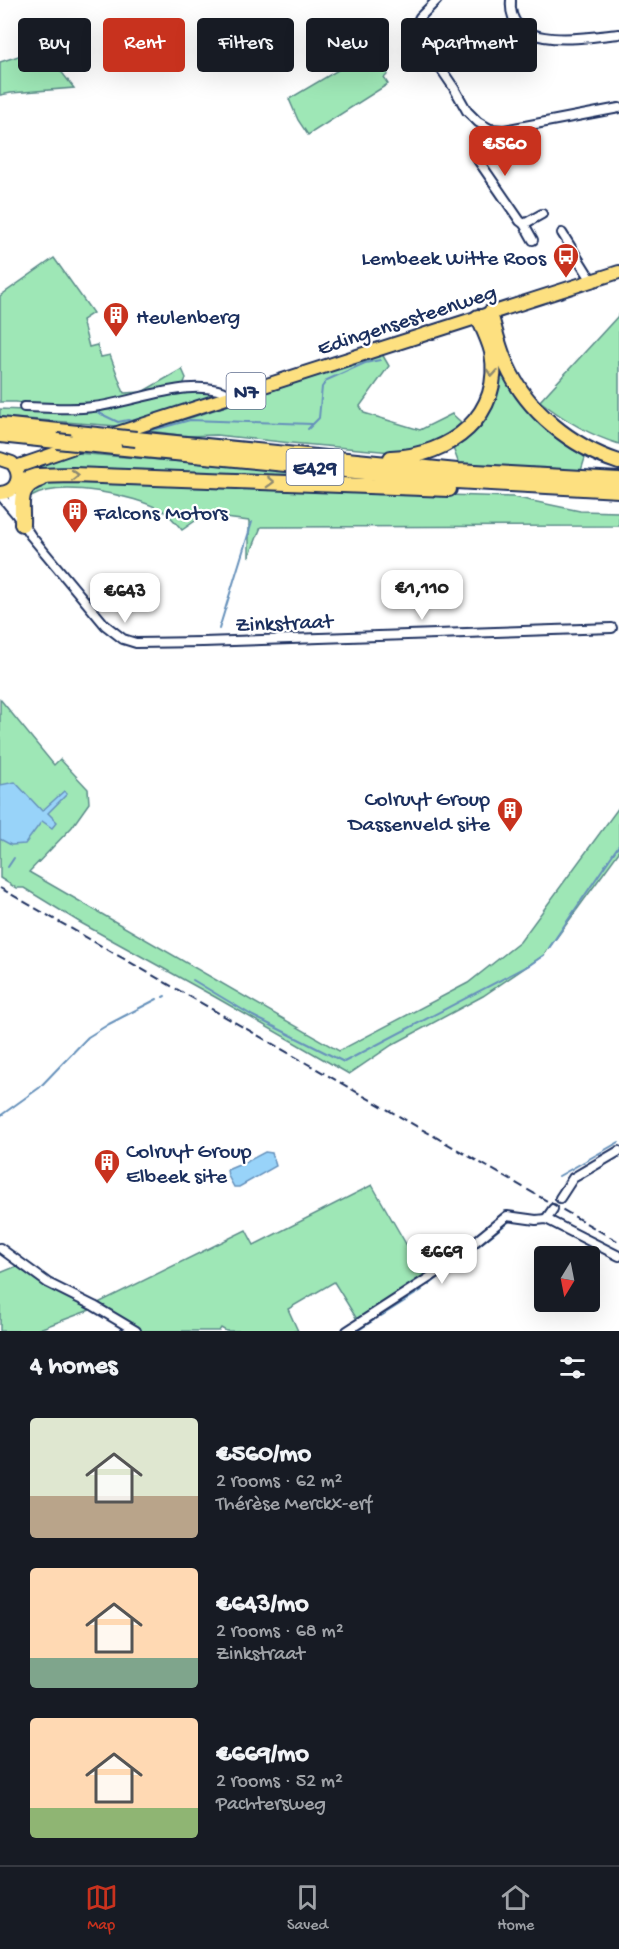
<!DOCTYPE html>
<html lang="en">
<head>
<meta charset="utf-8">
<style>
	body { margin:0; font-family:"Gochi Hand",sans-serif; background:#20242c; color:#f1f3f6; height:100vh; display:flex; flex-direction:column; font-size:22px; white-space:nowrap }
	* { box-sizing:border-box; margin:0 }
	p { font-size:20px; color:#9ea1a6 }
	.icon { flex:none; width:33px; height:33px; fill:none; stroke:currentColor; stroke-width:2; stroke-linecap:round; stroke-linejoin:round }
	.map { position:relative; height:1331px; overflow:hidden }
	.panel { display:flex; flex-direction:column; background:#171b24; flex:1 }
	.panel>* { flex:none }
	.banner { position:absolute; left:18px; top:18px; width:584px; height:54px; display:flex; gap:12px }
	.needle { width:39px; rotate:190deg }
	.buttons { position:absolute; left:534px; top:1246px; display:grid; gap:12px }
	.buttons a { display:grid; place-items:center; width:66px; height:66px; border-radius:6px; background:#171b24; box-shadow:0 6px 24px #0002; font-size:30px }
	.price { position:absolute; translate:-50% -51px; padding:0 14px; border-radius:12px; background:#fff; color:#222; font-size:20px; line-height:39px; filter:drop-shadow(0 2px 3px #0008) }
	.price::after { content:''; position:absolute; left:50%; top:36px; width:18px; height:14px; margin-left:-9px; background:inherit; clip-path:polygon(0 0,100% 0,50% 100%) }
	.price.active { background:#c8321e; color:#fff }
	ul { padding:0; list-style:none }
	li { display:flex; align-items:center; gap:18px; height:150px; padding:0 30px }
	li span { display:grid; place-items:center; flex:none; width:168px; height:120px; border-radius:6px; color:#555 }
	li>.icon { margin-inline-start:auto }
	span .icon { width:72px; height:72px; fill:#fffc; stroke-width:1 }
	li b { font-size:26px }
	h2 { display:flex; justify-content:space-between; align-items:center; height:72px; padding:0 30px; font-size:26px }
	.tag { padding:0 21px; border-radius:6px; background:#171b24; box-shadow:0 6px 24px #0002; font-size:21px; line-height:54px }
	.tag.active { background:#c8321e; color:#fff }
	.dock { display:flex; justify-content:space-around; align-items:center; height:84px; border-top:2px solid #363941; background:#171b24; font-size:16px; color:#9ea1a6 }
	.dock a { display:grid; justify-items:center; gap:3px }
	.dock .active { color:#c8321e }
	.map>svg:first-child { display:block }
	.green { fill:#9ee7b6; stroke:#5c8b8a; stroke-width:1.5 }
	.water { fill:#98d3f9; stroke:#6691bb; stroke-width:1.5 }
	.lines { fill:none; stroke-linecap:round; stroke-linejoin:round }
	.stream { stroke:#6691bb; stroke-width:2 }
	.street-casing { stroke:#1b2f5e; stroke-width:12 }
	.primary-casing { stroke:#1b2f5e; stroke-width:16 }
	.highway-casing { stroke:#1b2f5e; stroke-width:18 }
	.street { stroke:#fff; stroke-width:8 }
	.primary { stroke:#fde080; stroke-width:12 }
	.highway { stroke:#fde080; stroke-width:14 }
	.rail { stroke:#1b2f5e; stroke-width:2; stroke-dasharray:9 4.5; stroke-linecap:butt }
	.highway-bridge-casing { stroke:#1b2f5e; stroke-width:18; stroke-linecap:butt }
	.highway-bridge { stroke:#fde080; stroke-width:14 }
	.oneway { stroke:#8c886f }
	.labels { text-anchor:middle; stroke-width:4.5; stroke-linejoin:round; paint-order:stroke }
	.shield { fill:#fff; stroke:#5f6d8e; stroke-width:1.5 }
	.shield-label { font-size:21px; font-weight:bold; fill:#1b2f5e }
	.poi-label { font-size:22px; fill:#1b2f5e; stroke:#fff; text-anchor:start }
	.street-label { font-size:22px; fill:#1b2f5e; stroke:#fff }
</style>
</head>
<body>
<div class="map">
<svg width="619" height="1331" viewBox="0 0 619 1331">
	<rect width="100%" height="100%" fill="#fff"/>
	<filter id="ink" filterUnits="userSpaceOnUse"><feTurbulence type="fractalNoise" baseFrequency=".0167" numOctaves="2"/><feDisplacementMap in="SourceGraphic" scale="12" xChannelSelector="R" yChannelSelector="G"/><feConvolveMatrix kernelMatrix="1 2 1 2 8 2 1 2 1" color-interpolation-filters="sRGB"/></filter>
	<g filter="url(#ink)">
		<g class="green">
			<polygon points="43,48 74,88 11,93 0,95 0,62"/>
			<polygon points="370,51 373,56 376,54 388,74 384,78 388,84 308,135 298,120 289,99"/>
			<polygon points="54,258 93,313 82,320 89,347 97,345 101,357 110,355 124,393 142,392 182,369 186,378 183,385 155,391 214,392 215,396 117,426 0,417 0,409 73,412 16,402 0,402 0,296"/>
			<path d="M 619,315 L 619,444 C 589,435 564,420 540,401 Z"/>
			<polygon points="382,354 389,366 360,406 364,413 420,430 452,414 461,422 461,426 451,436 424,447 392,452 291,443 216,435 186,436 143,430 193,417"/>
			<polygon points="504,377 545,429 574,450 580,452 585,458 580,474 459,464 453,448 484,418 498,378"/>
			<polygon points="76,453 416,481 25,475 28,470"/>
			<path d="M 49,480 L 215,483 L 282,490 L 513,497 L 580,511 L 619,512 L 619,526 L 261,527 L 249,557 L 249,521 L 209,516 L 198,519 L 182,530 C 177,524 170,515 163,511 C 134,495 60,479 31,497 L 30,500 L 28,491 Z"/>
			<polygon points="0,699 54,765 60,759 88,789 89,803 72,827 29,872 339,1051 468,983 520,942 619,807 619,852 544,955 483,996 392,1045 349,1074 215,997 81,923 24,888 16,888 0,878"/>
			<polygon points="372,1185 425,1277 358,1321 334,1282 288,1309 298,1331 226,1331 221,1328 219,1331 141,1331 96,1304 246,1230 254,1245"/>
			<polygon points="17,1266 90,1310 34,1331 0,1331 0,1273"/>
		</g>
		<g class="water">
			<polygon points="15,782 42,811 64,791 67,794 48,813 57,822 52,828 42,821 25,844 11,845 0,839 0,785"/>
			<polygon points="265,1152 272,1153 276,1166 239,1187 234,1187 228,1176 227,1170 246,1162"/>
		</g>
		<g class="lines">
			<g class="stream">
				<polyline points="97,412 118,422 128,420 134,422"/>
				<polyline points="150,427 157,429 190,420 312,424"/>
				<polyline points="308,429 319,418 322,387 327,380 365,363 380,360"/>
				<polyline points="219,629 252,522"/>
				<polyline points="8,867 14,858"/>
				<polyline points="549,948 619,845"/>
				<polyline points="193,980 253,1016 344,1062 531,964 544,955"/>
				<polyline points="163,997 165,996"/>
				<polyline points="0,1116 39,1088 88,1037 109,1024 157,999"/>
				<polyline points="559,1176 619,1142"/>
				<polyline points="429,1285 511,1220"/>
				<polyline points="381,1316 422,1290"/>
				<polyline points="357,1331 374,1320"/>
			</g>
			<g class="street-casing">
				<g id="street">
					<polyline points="437,0 420,17 416,25 418,35 454,88 467,111 478,122 490,129 504,130 619,108"/>
					<path d="M 511,0 C 506,53 588,37 619,34"/>
					<polyline points="490,129 478,160 520,221 524,224 542,214"/>
					<polyline points="524,224 533,240"/>
					<polyline points="562,233 592,281"/>
					<path d="M 24,407 C 47,407 70,410 93,407 C 134,403 195,374 233,396"/>
					<polyline points="11,490 16,512"/>
					<polyline points="0,495 16,514 31,536 105,625 123,639 136,643 203,642 612,628"/>
					<polyline points="560,1198 573,1178 619,1151"/>
					<polyline points="546,1219 553,1209"/>
					<polyline points="0,1248 48,1283 94,1306 136,1331"/>
					<polyline points="347,1331 438,1272 507,1216 536,1220 546,1219 619,1256"/>
				</g>
			</g>
			<g class="primary-casing">
				<g id="primary">
					<polyline points="108,436 619,272"/>
					<path d="M 0,459 L 12,463 C 23,476 17,492 0,493"/>
					<polyline points="16,467 83,444"/>
				</g>
			</g>
			<g class="highway-casing">
				<g id="highway">
					<path d="M 490,313 C 495,331 499,349 507,366 C 527,411 572,447 619,462"/>
					<polyline points="0,425 78,433"/>
					<polyline points="0,435 57,441"/>
					<polyline points="136,439 457,471 619,480"/>
					<polyline points="114,447 456,481 619,490"/>
					<path d="M 391,458 C 450,456 503,416 492,352 C 489,340 483,328 478,317"/>
					<polyline points="18,482 36,476 73,475 449,489"/>
					<path d="M 22,524 C 23,503 16,487 41,479"/>
				</g>
			</g>
			<use href="#street" class="street"/>
			<use href="#primary" class="primary"/>
			<use href="#highway" class="highway"/>
			<polyline class="rail" points="0,888 619,1242"/>
			<g class="highway-bridge-casing">
				<g id="highway-bridge">
					<polyline points="78,433 136,439"/>
					<polyline points="57,441 114,447"/>
				</g>
			</g>
			<use href="#highway-bridge" class="highway-bridge"/>
		</g>
		<defs><path id="oneway-chevron" d="M-2-3.5L2.5 0L-2 3.5" fill="none" stroke-width="1.6" stroke-linecap="round" stroke-linejoin="round" transform="scale(1.5)"/></defs>
		<g class="oneway">
			<use href="#oneway-chevron" transform="translate(492 373) rotate(94)"/>
			<use href="#oneway-chevron" transform="translate(75 475)"/>
			<use href="#oneway-chevron" transform="translate(270 482) rotate(2)"/>
		</g>
	</g>
	<defs>
		<g id="bus-pin" transform="scale(1.35)"><path d="M0 17L-7.5 6A9.5 9.5 0 1 1 7.5 6Z" fill="#c8321e" stroke="#fff"/><path d="M-5-6H5V4H4V6H2V4H-2V6H-4V4H-5ZM-3.5-4V0h7V-4ZM-3.5 1.2v1.5H-2V1.2ZM2 1.2v1.5H3.5V1.2Z" fill="#fff"/></g>
		<g id="building-pin" transform="scale(1.35)"><path d="M0 17L-7.5 6A9.5 9.5 0 1 1 7.5 6Z" fill="#c8321e" stroke="#fff"/><path d="M-4-6H4V6H1V3H-1V6H-4ZM-2.5-4.3h1.7v1.8h-1.7ZM.8-4.3h1.7v1.8H.8ZM-2.5-1h1.7V.8h-1.7ZM.8-1h1.7V.8H.8Z" fill="#fff"/></g>
	</defs>
	<g fill-rule="evenodd">
		<use href="#bus-pin" x="566" y="256"/>
		<use href="#building-pin" x="116" y="315"/>
		<use href="#building-pin" x="75" y="511"/>
		<use href="#building-pin" x="510" y="810"/>
		<use href="#building-pin" x="107" y="1162"/>
	</g>
	<g class="labels">
		<g class="shield">
			<rect x="226.5" y="373" width="39" height="36" rx="4.5"/>
			<rect x="286.5" y="449" width="57" height="36" rx="4.5"/>
		</g>
		<g class="shield-label">
			<text x="246" y="398">N7</text>
			<text x="315" y="474">E429</text>
		</g>
		<g class="poi-label">
			<text x="546" y="264" text-anchor="end">Lembeek Witte Roos</text>
			<text x="136" y="323">Heulenberg</text>
			<text x="94" y="519">Falcons Motors</text>
			<text x="490" y="805" text-anchor="end">Colruyt Group<tspan x="490" dy="25">Dassenveld site</tspan></text>
			<text x="126" y="1157">Colruyt Group<tspan x="126" dy="25">Elbeek site</tspan></text>
		</g>
		<g class="street-label">
			<text transform="translate(406 318) rotate(-18)" y="8">Edingensesteenweg</text>
			<text transform="translate(284 621) rotate(-2)" y="8">Zinkstraat</text>
		</g>
	</g>
</svg>
<div class="buttons">
<a><svg class="needle" viewBox="-14 -14 28 28"><path d="M0-13l5 13h-10z" fill="#e53935"/><path d="M0 13l5-13h-10z" fill="#9ea1a6"/></svg></a>
</div>
<b class="price active" style="left:505px;top:177px">€560</b>
<b class="price" style="left:422px;top:621px">€1,110</b>
<b class="price" style="left:125px;top:624px">€643</b>
<b class="price" style="left:442px;top:1285px">€669</b>
<div class="banner">
<a class="tag">Buy</a>
<a class="tag active">Rent</a>
<a class="tag">Filters</a>
<a class="tag">New</a>
<a class="tag">Apartment</a>
</div>
</div>
<section class="panel">
<h2>4 homes<svg class="icon" aria-label="filters" viewBox="0 0 24 24"><path d="M4 7h16M4 17h16"/><circle cx="9" cy="7" r="2"/><circle cx="15" cy="17" r="2"/></svg></h2>
<ul>
<li><span style="background:linear-gradient(#dfe7d0 65%,#b9a48a 0)"><svg class="icon" aria-label="home" viewBox="0 0 24 24"><path d="M3 11l9-7 9 7M6 9v11h12V9"/></svg></span><div><b>€560/mo</b><p>2 rooms · 62 m²</p><p>Thérèse Merckx-erf</p></div></li>
<li><span style="background:linear-gradient(#ffd9b3 75%,#7fa58c 0)"><svg class="icon" aria-label="home" viewBox="0 0 24 24"><path d="M3 11l9-7 9 7M6 9v11h12V9"/></svg></span><div><b>€643/mo</b><p>2 rooms · 68 m²</p><p>Zinkstraat</p></div></li>
<li><span style="background:linear-gradient(#ffd9b3 75%,#8fb573 0)"><svg class="icon" aria-label="home" viewBox="0 0 24 24"><path d="M3 11l9-7 9 7M6 9v11h12V9"/></svg></span><div><b>€669/mo</b><p>2 rooms · 52 m²</p><p>Pachtersweg</p></div></li>
</ul>
</section>
<nav class="dock">
<a class="active"><svg class="icon" aria-label="map" viewBox="0 0 24 24"><path d="M3 6l6-2 6 2 6-2v14l-6 2-6-2-6 2zM9 4v14M15 6v14"/></svg>Map</a>
<a><svg class="icon" aria-label="saved" viewBox="0 0 24 24"><path d="M7 4h10v16l-5-4-5 4z"/></svg>Saved</a>
<a><svg class="icon" aria-label="home" viewBox="0 0 24 24"><path d="M3 11l9-7 9 7M6 9v11h12V9"/></svg>Home</a>
</nav>
</body>
</html>
